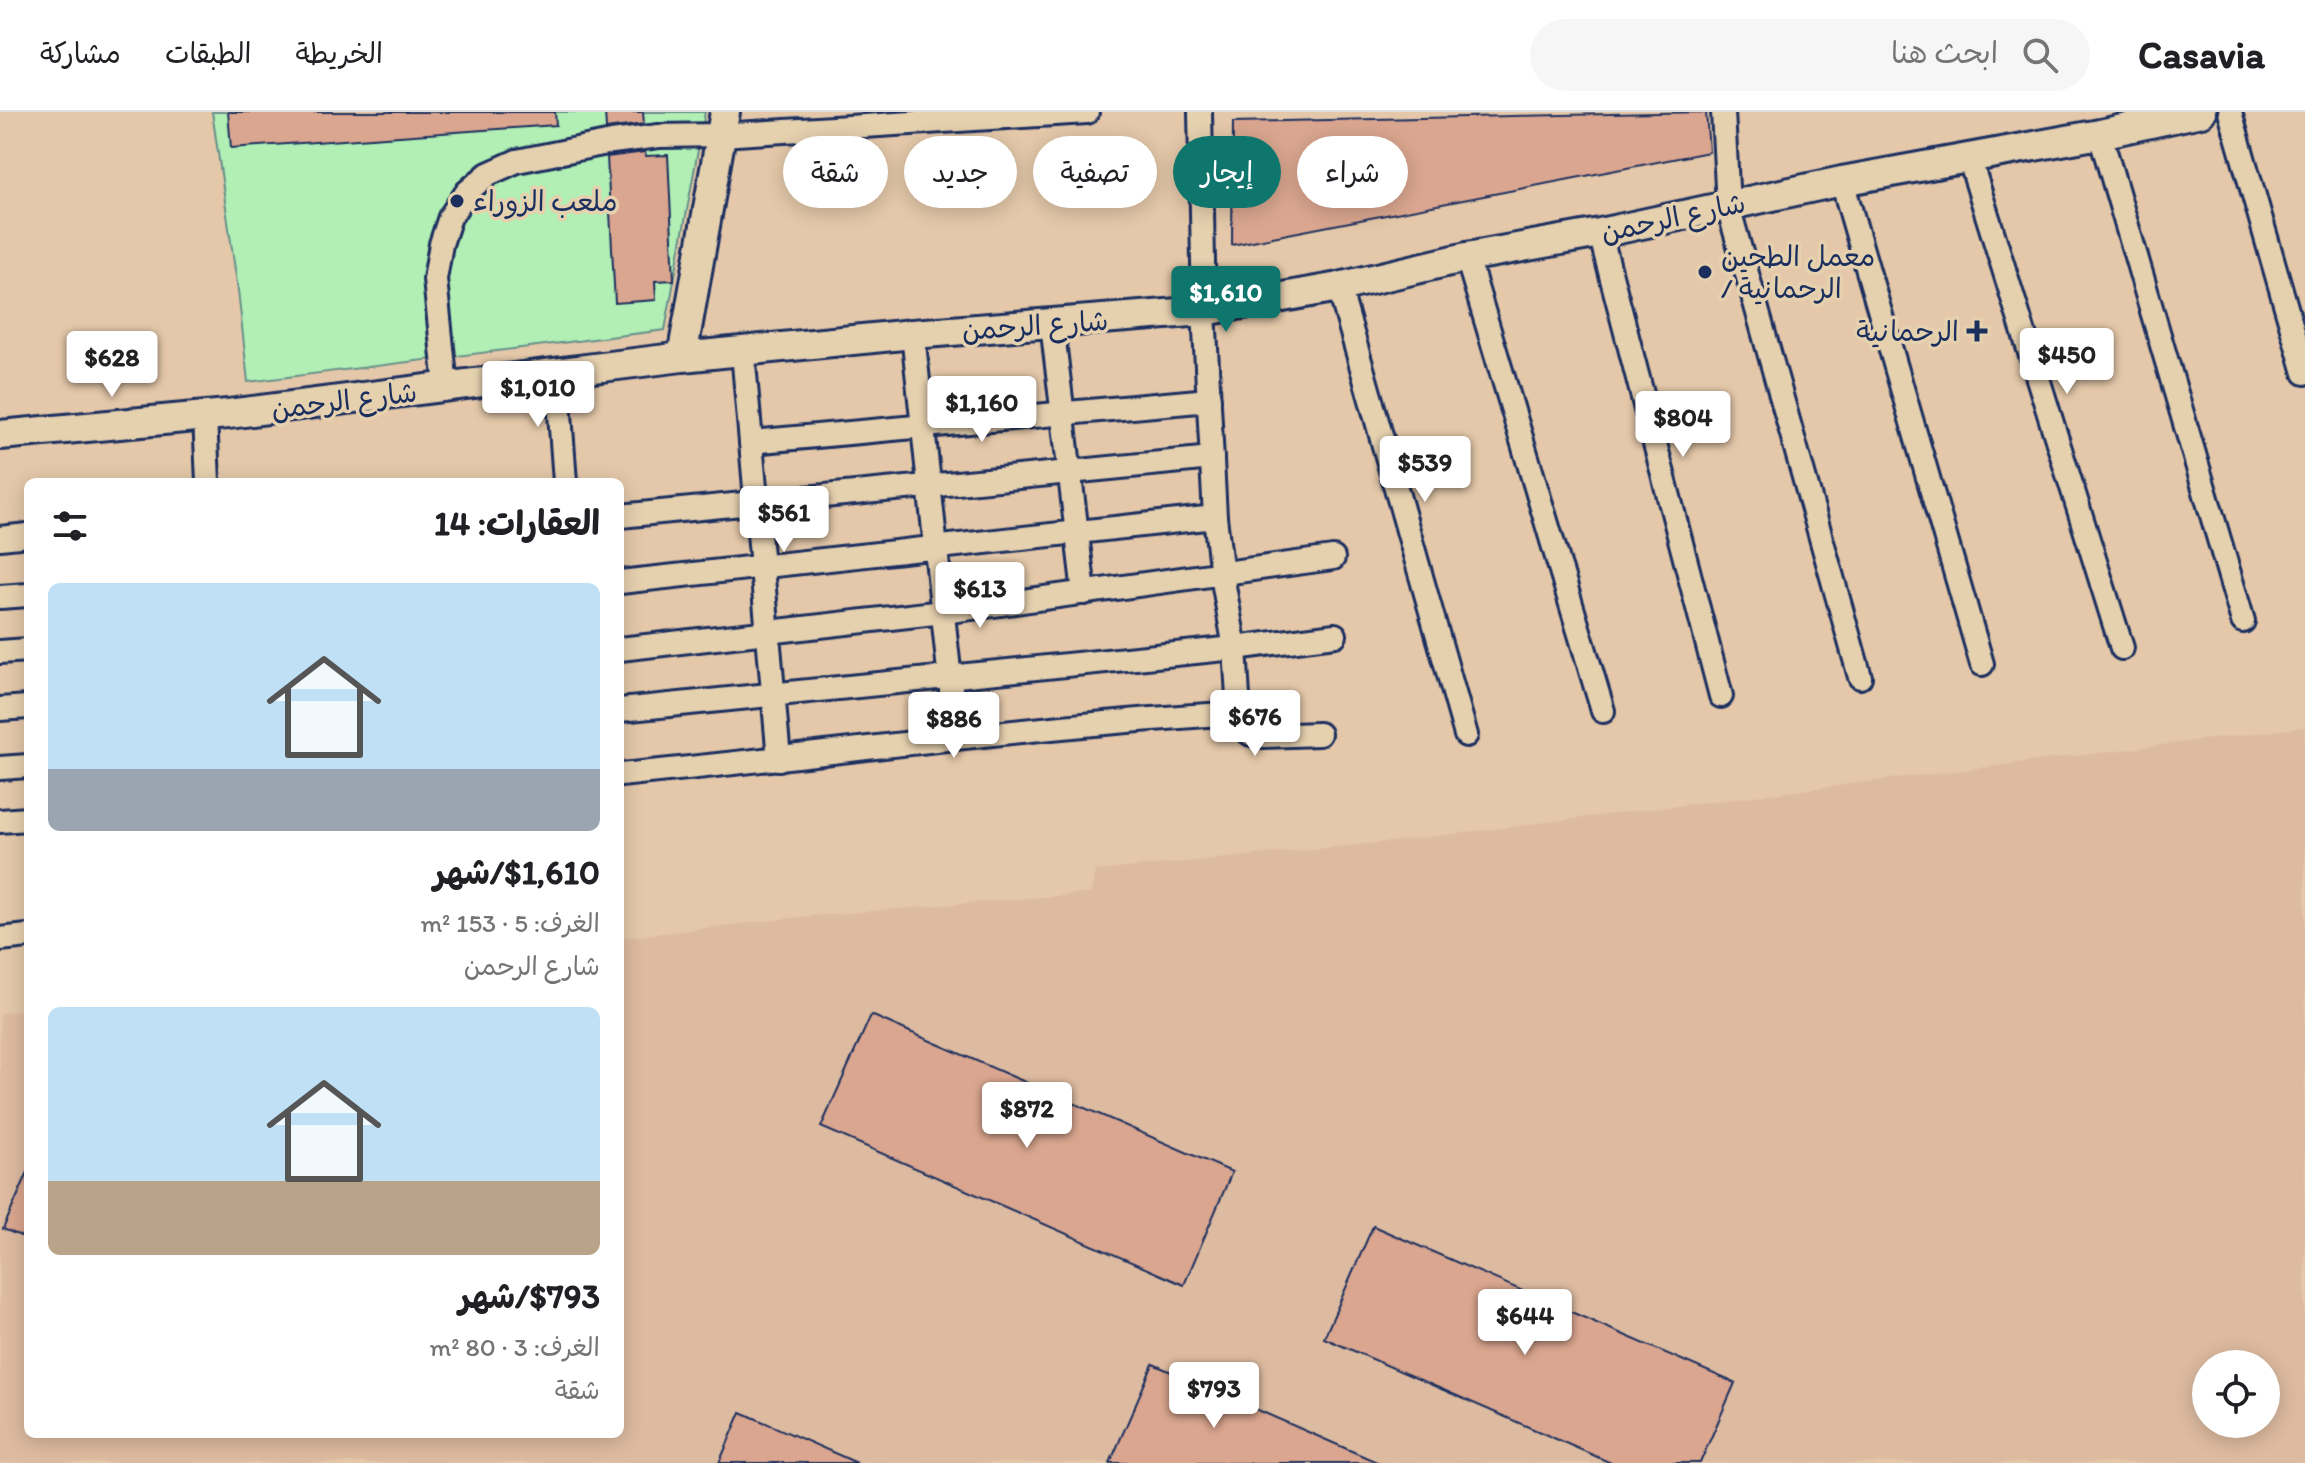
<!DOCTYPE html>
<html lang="ar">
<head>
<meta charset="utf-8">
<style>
	body { margin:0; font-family:Itim,"Playpen Sans Arabic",sans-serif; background:#f6f6f6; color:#202124; direction:rtl; height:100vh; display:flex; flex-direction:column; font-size:30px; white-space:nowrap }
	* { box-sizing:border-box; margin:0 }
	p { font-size:26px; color:#757577 }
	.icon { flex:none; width:44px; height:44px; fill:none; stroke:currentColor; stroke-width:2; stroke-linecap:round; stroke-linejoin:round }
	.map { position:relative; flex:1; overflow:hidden; direction:ltr }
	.side { position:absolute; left:24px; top:366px; width:600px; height:960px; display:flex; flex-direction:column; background:#fff; border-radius:12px; box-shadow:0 4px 20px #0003; direction:rtl }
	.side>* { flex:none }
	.hud { position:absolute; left:648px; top:24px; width:760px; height:72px; direction:rtl; display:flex; gap:16px }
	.controls { position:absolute; left:2192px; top:1238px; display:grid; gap:16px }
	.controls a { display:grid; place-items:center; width:88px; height:88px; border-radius:50%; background:#fff; box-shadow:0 4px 20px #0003; font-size:40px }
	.price { position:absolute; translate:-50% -68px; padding:0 18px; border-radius:8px; background:#fff; color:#222; font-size:26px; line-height:52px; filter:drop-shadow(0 2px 4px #0008) }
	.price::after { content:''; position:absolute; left:50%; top:48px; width:24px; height:18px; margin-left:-12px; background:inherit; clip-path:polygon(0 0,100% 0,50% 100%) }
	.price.on { background:#0f766e; color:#fff }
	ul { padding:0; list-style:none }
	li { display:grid; align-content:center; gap:16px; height:424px; padding:0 24px }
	li span { display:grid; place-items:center; height:248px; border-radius:12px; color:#555 }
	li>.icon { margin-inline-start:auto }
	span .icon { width:144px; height:144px; fill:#fffc; stroke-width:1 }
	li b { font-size:34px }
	h2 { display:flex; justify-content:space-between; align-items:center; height:96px; padding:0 24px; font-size:34px }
	.pill { padding:0 28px; border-radius:36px; background:#fff; box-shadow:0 4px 20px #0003; font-size:28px; line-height:72px }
	.pill.on { background:#0f766e; color:#fff }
	header { display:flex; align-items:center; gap:48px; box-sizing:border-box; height:112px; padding:0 40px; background:#fff; border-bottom:2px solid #e0e0e0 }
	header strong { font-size:38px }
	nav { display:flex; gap:44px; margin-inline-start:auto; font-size:28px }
	.search { width:560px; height:72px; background:#f6f6f6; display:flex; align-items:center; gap:20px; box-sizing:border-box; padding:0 28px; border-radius:44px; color:#757577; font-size:30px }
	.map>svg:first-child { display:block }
	.built { fill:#ddbba0; fill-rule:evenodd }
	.pitch { fill:#b1efb5; stroke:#668f8a; stroke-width:2 }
	.building { fill:#daa68f; stroke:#1b2f5e; stroke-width:2 }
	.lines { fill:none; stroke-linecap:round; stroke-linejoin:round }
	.minor-casing { stroke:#1b2f5e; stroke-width:28 }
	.tertiary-casing { stroke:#1b2f5e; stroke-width:34 }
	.minor { stroke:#e6d1af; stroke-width:22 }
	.tertiary { stroke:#e6d1af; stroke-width:28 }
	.poi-dot { fill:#1b2f5e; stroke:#e6d1af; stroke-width:3 }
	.labels { text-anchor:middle; stroke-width:7; stroke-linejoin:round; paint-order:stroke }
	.poi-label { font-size:28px; fill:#1b2f5e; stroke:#e6d1af; text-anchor:start }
	.street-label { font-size:28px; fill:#1b2f5e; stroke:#e6d1af }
</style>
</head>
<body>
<header>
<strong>Casavia</strong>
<div class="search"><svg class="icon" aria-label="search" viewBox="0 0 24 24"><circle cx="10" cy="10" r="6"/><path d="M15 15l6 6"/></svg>ابحث هنا</div>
<nav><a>الخريطة</a><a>الطبقات</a><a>مشاركة</a></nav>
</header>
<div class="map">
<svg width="2305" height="1351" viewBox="0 0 2305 1351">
	<rect width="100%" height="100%" fill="#e4c8a9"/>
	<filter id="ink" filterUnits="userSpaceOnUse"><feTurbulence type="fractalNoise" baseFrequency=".0125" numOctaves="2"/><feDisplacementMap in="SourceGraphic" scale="16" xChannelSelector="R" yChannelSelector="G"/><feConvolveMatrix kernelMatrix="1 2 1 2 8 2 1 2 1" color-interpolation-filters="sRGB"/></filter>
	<g filter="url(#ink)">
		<path class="built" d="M 2305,615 L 2305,1351 L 0,1351 L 0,901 L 28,898 L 28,1322 L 620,1322 L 620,826 L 799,805 L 1091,781 L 1095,759 L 1398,729 ZM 2206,1252 L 2266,1252 L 2266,1312 L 2206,1312 Z"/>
		<polygon class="pitch" points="212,0 705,0 665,218 248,270 238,178"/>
		<g class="building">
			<polygon points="228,0 555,0 556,13 231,36"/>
			<polygon points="605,0 643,0 644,12 606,17"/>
			<polygon points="1706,0 1709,40 1232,133 1233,10"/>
			<polygon points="645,40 646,44 668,43 674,168 655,169 656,188 615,191 607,45"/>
			<polygon points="871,903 1232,1060 1184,1173 821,1015"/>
			<polygon points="28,1060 28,1127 3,1117"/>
			<polygon points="1373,1114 1735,1271 1700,1351 1611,1351 1324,1226"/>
			<polygon points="1153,1252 1379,1351 1110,1351"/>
			<polygon points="741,1300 857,1351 719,1351"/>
		</g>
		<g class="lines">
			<g class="minor-casing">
				<g id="minor">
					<polyline points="1723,0 1728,94 1860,565"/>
					<polyline points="2230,0 2305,261"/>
					<polyline points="2100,22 2243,509"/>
					<polyline points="1969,45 2122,536"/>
					<polyline points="1842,69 1982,552"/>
					<polyline points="1600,121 1721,584"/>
					<polyline points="1467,145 1603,599"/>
					<polyline points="1339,175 1466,623"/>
					<polyline points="1052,212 1084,481"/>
					<polyline points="913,222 956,624"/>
					<polyline points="743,240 779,647"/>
					<polyline points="557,261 565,370"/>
					<polyline points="446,275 435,167 441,132 450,105 467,80 488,62 517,49 612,30 659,24 720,23 1087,0"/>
					<polyline points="205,305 208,370"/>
					<polyline points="751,330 1209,288"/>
					<polyline points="620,404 1212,346"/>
					<polyline points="0,426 28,423"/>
					<polyline points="620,470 1215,405"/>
					<polyline points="0,485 28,483"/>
					<polyline points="620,537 943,500 1333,446"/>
					<polyline points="0,540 28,538"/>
					<polyline points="0,597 28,595"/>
					<polyline points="620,598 1235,536 1335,523"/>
					<polyline points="1239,601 1241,615 1251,622 1263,624 1319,622"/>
					<polyline points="0,656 28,654"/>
					<path d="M 620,663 C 827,643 1032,613 1239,601 L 1235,536 L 1222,463 L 1215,405 L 1204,199 L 1200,0"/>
					<polyline points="0,709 28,707"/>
					<polyline points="0,827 28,824"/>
				</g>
			</g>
			<g class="tertiary-casing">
				<g id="tertiary">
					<polyline points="682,245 725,0"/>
					<polyline points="0,323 228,302 682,245 913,222 1204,199 1339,175 1467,145 1600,121 1842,69 2100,22 2201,0"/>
				</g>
			</g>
			<use href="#minor" class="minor"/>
			<use href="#tertiary" class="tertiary"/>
		</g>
	</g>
	<g class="poi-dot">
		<circle cx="457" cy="89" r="8"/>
		<circle cx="1705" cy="160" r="8"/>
		<path d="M1973 207h8v8h8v8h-8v8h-8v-8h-8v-8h8z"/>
	</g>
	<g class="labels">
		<g class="poi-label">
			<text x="473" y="99">ملعب الزوراء</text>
			<text x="1721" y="154">معمل الطحين<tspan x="1721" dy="32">/ الرحمانية</tspan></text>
			<text x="1959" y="229" text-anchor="end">الرحمانية</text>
		</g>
		<g class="street-label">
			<text transform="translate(1673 105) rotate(-12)" y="10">شارع الرحمن</text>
			<text transform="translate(1035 213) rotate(-4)" y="10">شارع الرحمن</text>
			<text transform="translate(344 288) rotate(-7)" y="10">شارع الرحمن</text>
		</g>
	</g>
</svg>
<div class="controls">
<a><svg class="icon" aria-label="locate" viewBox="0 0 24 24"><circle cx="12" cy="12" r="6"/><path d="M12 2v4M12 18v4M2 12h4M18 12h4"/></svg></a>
</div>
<b class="price on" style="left:1226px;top:222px">$1,610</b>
<b class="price" style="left:2067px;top:284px">$450</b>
<b class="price" style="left:112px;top:287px">$628</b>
<b class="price" style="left:538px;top:317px">$1,010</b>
<b class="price" style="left:982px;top:332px">$1,160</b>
<b class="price" style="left:1683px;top:347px">$804</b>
<b class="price" style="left:1425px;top:392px">$539</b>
<b class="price" style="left:784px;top:442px">$561</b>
<b class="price" style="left:980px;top:518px">$613</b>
<b class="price" style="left:1255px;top:646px">$676</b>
<b class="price" style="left:954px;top:648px">$886</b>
<b class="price" style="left:1027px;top:1038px">$872</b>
<b class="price" style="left:1525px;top:1245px">$644</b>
<b class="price" style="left:1214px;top:1318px">$793</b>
<div class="hud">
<a class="pill">شراء</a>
<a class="pill on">إيجار</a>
<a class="pill">تصفية</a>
<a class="pill">جديد</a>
<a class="pill">شقة</a>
</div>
<section class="side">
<h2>العقارات: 14<svg class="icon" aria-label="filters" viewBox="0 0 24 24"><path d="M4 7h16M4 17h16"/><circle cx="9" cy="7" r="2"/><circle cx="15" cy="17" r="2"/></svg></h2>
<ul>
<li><span style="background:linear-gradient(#bfe0f5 75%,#9aa5b1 0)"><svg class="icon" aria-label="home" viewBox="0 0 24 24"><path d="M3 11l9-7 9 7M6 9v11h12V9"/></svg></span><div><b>$1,610/شهر</b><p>الغرف: 5 · 153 m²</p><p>شارع الرحمن</p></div></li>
<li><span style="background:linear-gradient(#bfe0f5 70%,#b9a48a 0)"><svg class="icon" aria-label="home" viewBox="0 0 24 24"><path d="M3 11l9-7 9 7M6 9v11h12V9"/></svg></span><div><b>$793/شهر</b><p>الغرف: 3 · 80 m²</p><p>شقة</p></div></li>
</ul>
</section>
</div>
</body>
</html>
